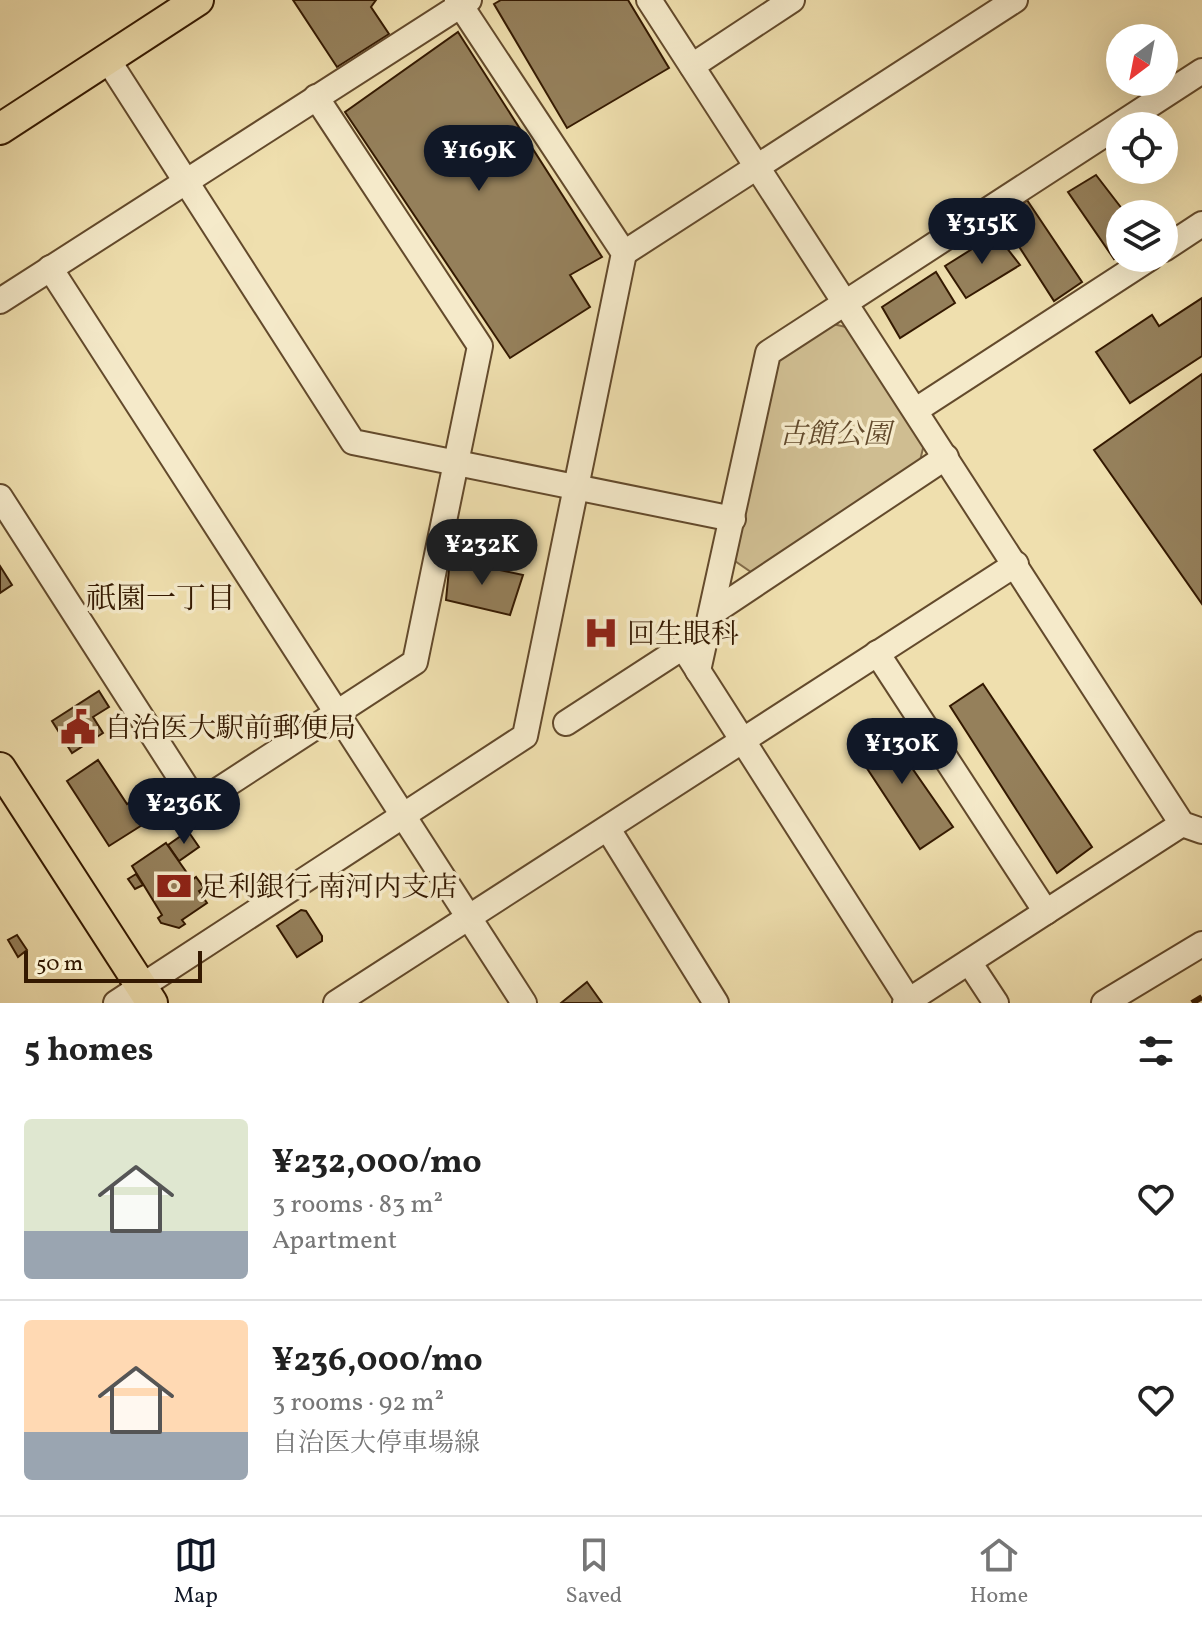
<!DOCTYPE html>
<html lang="en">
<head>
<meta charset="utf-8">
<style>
	body { margin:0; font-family:Vollkorn,"Noto Serif JP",serif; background:#f6f6f6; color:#222; height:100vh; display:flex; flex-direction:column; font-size:30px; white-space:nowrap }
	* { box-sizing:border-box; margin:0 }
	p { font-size:26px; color:#767676 }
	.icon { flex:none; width:44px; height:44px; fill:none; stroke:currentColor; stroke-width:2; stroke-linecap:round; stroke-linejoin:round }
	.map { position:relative; height:1003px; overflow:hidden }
	.drawer { display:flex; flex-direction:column; background:#fff; flex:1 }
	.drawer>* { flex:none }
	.needle { width:52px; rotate:212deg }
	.fabs { position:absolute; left:1106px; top:24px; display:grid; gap:16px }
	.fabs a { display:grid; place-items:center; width:72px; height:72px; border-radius:50%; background:#fff; box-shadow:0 8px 32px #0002; font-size:40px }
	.scale { position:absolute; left:24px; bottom:20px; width:178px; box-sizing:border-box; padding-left:8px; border:4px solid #341901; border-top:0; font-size:22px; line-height:28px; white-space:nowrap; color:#341901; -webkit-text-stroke:6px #f5eaca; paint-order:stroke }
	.price { position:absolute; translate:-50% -68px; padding:0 18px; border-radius:28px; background:#111827; color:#fff; font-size:26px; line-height:52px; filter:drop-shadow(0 2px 4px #0008) }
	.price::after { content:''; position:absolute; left:50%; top:48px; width:24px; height:18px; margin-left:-12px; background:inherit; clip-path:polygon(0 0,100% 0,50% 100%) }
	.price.current { background:#222; color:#fff }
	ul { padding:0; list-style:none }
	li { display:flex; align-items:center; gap:24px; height:200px; padding:0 24px }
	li+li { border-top:2px solid #e0e0e0 }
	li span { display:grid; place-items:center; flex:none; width:224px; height:160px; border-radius:8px; color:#555 }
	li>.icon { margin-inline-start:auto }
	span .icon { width:96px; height:96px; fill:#fffc; stroke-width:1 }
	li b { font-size:34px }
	h2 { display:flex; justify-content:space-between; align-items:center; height:96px; padding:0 24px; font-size:34px }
	.tab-bar { display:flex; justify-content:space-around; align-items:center; height:112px; border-top:2px solid #e0e0e0; background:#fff; font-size:22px; color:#767676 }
	.tab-bar a { display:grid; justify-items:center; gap:4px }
	.tab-bar .current { color:#111827 }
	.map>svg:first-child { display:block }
	.green { fill:#cfbd91; stroke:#826b49; stroke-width:2 }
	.building { fill:#95805b; stroke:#341901; stroke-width:2 }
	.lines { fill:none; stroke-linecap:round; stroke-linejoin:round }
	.minor-casing { stroke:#634a2c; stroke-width:28 }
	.major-casing { stroke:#341901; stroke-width:34 }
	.minor { stroke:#f5eaca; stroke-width:24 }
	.major { stroke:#efdfae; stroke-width:30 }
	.rail { stroke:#341901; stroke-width:6; stroke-dasharray:14 14; stroke-linecap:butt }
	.labels { text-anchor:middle; stroke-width:7; stroke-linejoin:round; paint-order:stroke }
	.park-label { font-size:28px; font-style:italic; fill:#624a2c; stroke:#f5eaca }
	.poi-label { font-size:28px; fill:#341901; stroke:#f5eaca; text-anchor:start }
	.neighbourhood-label { font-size:30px; fill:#341901; stroke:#f5eaca }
</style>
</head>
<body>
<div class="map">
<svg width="1202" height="1003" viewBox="0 0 1202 1003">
	<rect width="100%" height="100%" fill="#efdfae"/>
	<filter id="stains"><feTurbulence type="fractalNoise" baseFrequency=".0025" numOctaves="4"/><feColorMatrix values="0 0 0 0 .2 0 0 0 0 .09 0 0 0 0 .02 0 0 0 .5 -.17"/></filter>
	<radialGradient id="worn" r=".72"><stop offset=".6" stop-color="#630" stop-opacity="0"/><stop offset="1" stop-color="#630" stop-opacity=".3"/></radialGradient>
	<polygon class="green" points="833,324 850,328 924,444 920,461 751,572 735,561 778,360"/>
	<g class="building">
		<polygon points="293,0 376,0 371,7 389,34 337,67"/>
		<polygon points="501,0 628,0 669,68 567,128 494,4"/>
		<polygon points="458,32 602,257 570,275 590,307 510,358 345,112"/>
		<polygon points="1096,175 1126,214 1120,214 1120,255 1114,259 1068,192"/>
		<polygon points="1027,200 1082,282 1054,301 1002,220"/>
		<polygon points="996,234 1020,265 966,298 945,266"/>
		<polygon points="936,272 955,303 900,338 882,307"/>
		<polygon points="1202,298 1202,356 1130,403 1096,352 1152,315 1159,326"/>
		<polygon points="1202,374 1202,604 1094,450"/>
		<polygon points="450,559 523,575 510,615 446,600"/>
		<polygon points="0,566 12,585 0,593"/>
		<polygon points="983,684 1092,847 1057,873 950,706"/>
		<polygon points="99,691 109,707 93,717 103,733 72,753 52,721"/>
		<polygon points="880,722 953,827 920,849 851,744"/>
		<polygon points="98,760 127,804 162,781 177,803 109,846 67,781"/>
		<polygon points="188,831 199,847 179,861 168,845"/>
		<polygon points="166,843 192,880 196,877 204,888 199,891 207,903 182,920 185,924 179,928 161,923 158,918 162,915 132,866"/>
		<polygon points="136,874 143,885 135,889 128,879"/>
		<polygon points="301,910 306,911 322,936 322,941 297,957 277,926"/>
		<polygon points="17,935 27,950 18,957 8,940"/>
		<polygon points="587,982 602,1003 561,1003"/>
	</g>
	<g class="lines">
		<g class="minor-casing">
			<g id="minor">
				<polyline points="649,0 1182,824 1202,831"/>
				<polyline points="108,60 353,442 733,519"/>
				<polyline points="692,66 792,0"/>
				<polyline points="1164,249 1202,224"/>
				<polyline points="624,253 1015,0"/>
				<polyline points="50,268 524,1003"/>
				<polyline points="0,301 469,0"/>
				<polyline points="916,410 1150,258"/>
				<polyline points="0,497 197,804 415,662 480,346 316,97"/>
				<polyline points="712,613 946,457"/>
				<polyline points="877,653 1046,912"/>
				<polyline points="698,671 768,353 1202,71"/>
				<polyline points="566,723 683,647 909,1001"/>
				<polyline points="608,829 716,1003"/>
				<polyline points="969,962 996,1003"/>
				<polyline points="116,1003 525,736 624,253 457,0"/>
				<polyline points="336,1003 1016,564"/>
				<polyline points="905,1003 1182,824"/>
				<polyline points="1104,1003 1202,944"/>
			</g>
		</g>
		<g class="major-casing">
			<g id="major">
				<polyline points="0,129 198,0"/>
				<polyline points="0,768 152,1003"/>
			</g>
		</g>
		<use href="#minor" class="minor"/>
		<use href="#major" class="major"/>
		<polyline class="rail" points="1192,1003 1202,997"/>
	</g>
	<defs>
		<g id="hospital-bare" transform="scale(2.76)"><path d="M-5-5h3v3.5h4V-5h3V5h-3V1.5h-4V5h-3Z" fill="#8f2418" stroke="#f5eaca" stroke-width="2.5" paint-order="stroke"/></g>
		<g id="civic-bare" transform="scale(2.76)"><path d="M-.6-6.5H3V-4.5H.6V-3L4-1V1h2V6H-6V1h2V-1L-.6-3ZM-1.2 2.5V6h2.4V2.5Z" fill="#8f2418" stroke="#f5eaca" stroke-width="2.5" paint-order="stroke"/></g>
		<g id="bank-bare" transform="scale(2.76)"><path d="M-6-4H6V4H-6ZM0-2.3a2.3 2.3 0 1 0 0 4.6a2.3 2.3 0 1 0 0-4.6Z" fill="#8f2418" stroke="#f5eaca" stroke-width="2.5" paint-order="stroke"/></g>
	</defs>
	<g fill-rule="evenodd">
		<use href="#hospital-bare" x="601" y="633"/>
		<use href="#civic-bare" x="78" y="727"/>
		<use href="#bank-bare" x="174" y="886"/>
	</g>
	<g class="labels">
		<g class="park-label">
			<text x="835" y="443">古館公園</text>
		</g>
		<g class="poi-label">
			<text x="627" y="643">回生眼科</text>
			<text x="104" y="737">自治医大駅前郵便局</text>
			<text x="200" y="896">足利銀行 南河内支店</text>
		</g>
		<g class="neighbourhood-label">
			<text x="161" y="608">祇園一丁目</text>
		</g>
	</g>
	<rect width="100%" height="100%" filter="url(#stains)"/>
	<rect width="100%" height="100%" fill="url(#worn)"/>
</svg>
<div class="fabs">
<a><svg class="needle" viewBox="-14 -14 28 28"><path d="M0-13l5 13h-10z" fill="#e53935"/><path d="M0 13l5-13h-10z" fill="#767676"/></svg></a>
<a><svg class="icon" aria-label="locate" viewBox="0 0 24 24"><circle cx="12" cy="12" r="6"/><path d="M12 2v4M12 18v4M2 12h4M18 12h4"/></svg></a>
<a><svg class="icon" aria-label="layers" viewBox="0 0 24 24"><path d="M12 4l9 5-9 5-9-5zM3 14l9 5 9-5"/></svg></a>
</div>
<div class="scale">50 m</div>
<b class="price" style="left:479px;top:193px">¥169K</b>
<b class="price" style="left:982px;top:266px">¥315K</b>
<b class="price current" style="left:482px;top:587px">¥232K</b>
<b class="price" style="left:902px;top:786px">¥130K</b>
<b class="price" style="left:184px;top:846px">¥236K</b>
</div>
<section class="drawer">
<h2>5 homes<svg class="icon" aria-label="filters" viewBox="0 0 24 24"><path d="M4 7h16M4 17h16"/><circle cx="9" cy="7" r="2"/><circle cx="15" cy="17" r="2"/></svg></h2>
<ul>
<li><span style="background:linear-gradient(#dfe7d0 70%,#9aa5b1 0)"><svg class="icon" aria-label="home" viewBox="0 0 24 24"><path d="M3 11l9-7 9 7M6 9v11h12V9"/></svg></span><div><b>¥232,000/mo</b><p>3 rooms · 83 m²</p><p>Apartment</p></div><svg class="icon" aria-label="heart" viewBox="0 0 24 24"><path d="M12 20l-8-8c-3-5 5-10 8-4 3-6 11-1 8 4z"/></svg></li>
<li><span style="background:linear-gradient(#ffd9b3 70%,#9aa5b1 0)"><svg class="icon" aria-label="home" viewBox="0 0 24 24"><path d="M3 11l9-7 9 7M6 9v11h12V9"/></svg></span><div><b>¥236,000/mo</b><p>3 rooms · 92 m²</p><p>自治医大停車場線</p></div><svg class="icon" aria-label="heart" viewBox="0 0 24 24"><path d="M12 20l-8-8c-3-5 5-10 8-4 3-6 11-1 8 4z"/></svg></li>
</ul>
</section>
<nav class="tab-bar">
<a class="current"><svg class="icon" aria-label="map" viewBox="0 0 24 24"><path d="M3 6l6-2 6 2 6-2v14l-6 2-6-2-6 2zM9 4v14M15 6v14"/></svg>Map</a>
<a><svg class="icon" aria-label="saved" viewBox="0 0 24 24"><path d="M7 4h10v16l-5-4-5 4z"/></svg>Saved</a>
<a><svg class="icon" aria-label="home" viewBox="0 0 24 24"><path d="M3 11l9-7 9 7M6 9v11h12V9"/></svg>Home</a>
</nav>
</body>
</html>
